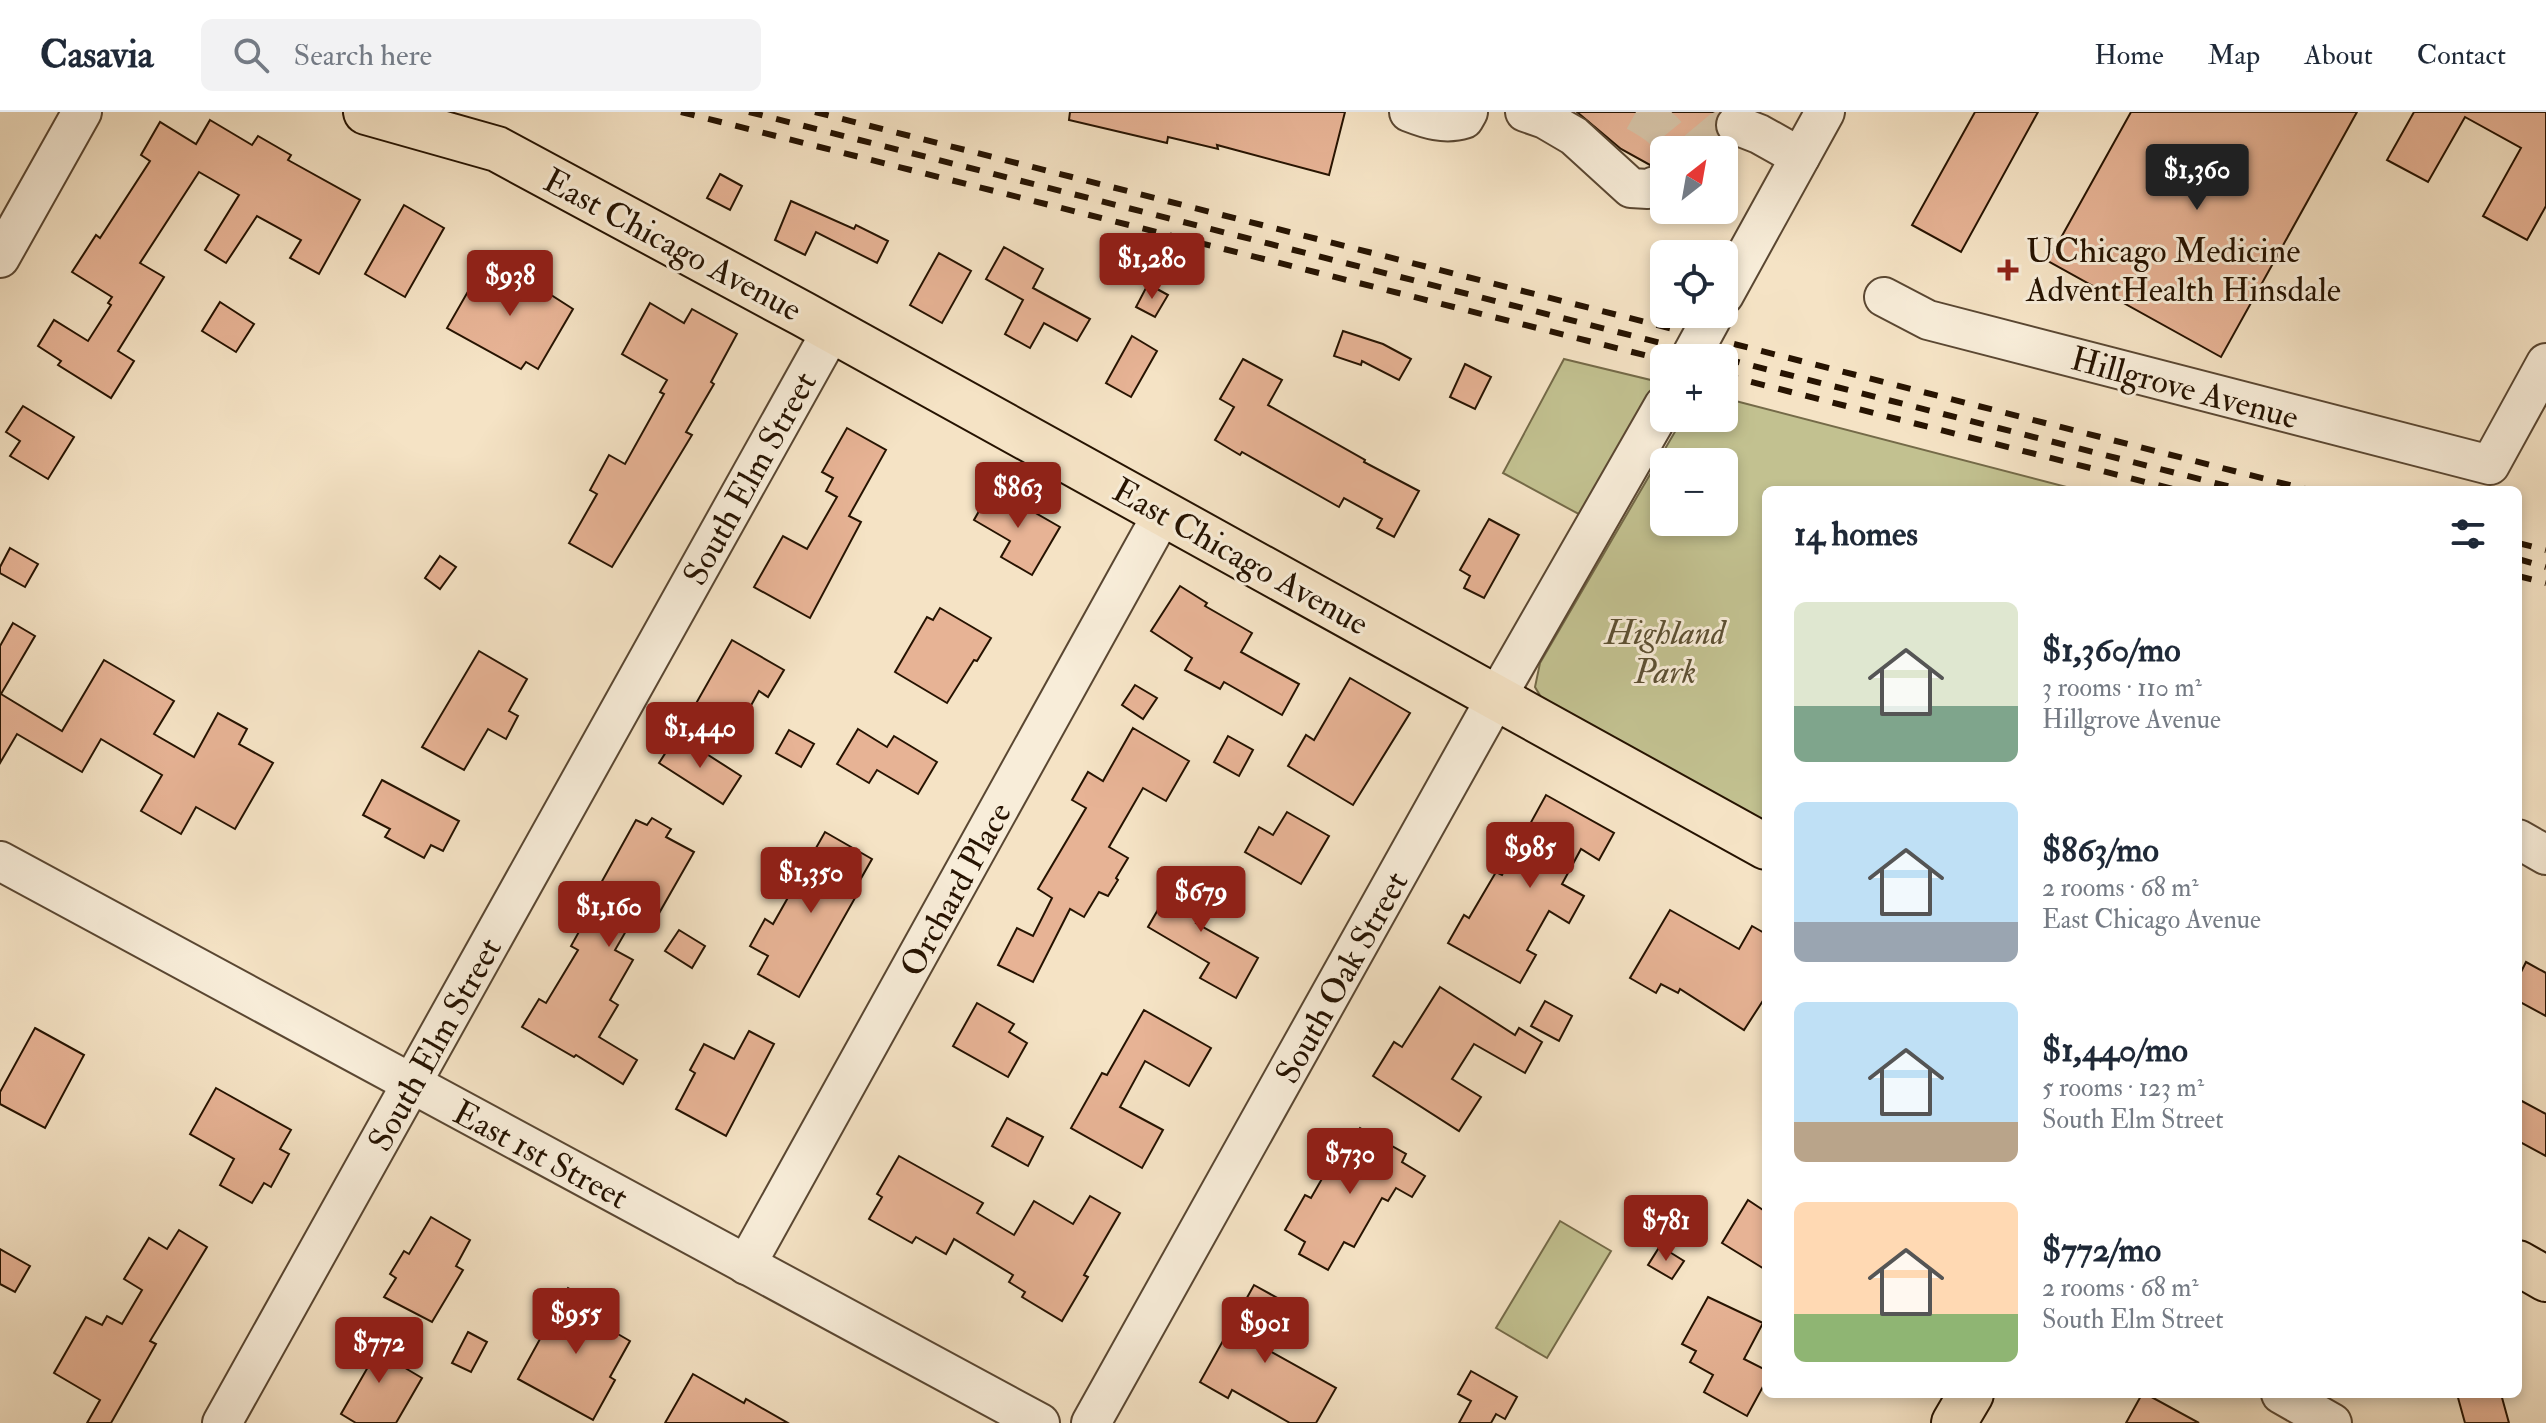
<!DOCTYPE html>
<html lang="en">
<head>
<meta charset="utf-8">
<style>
	body { margin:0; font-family:"IM FELL Double Pica",serif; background:#f2f2f3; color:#1f2937; height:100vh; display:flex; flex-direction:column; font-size:30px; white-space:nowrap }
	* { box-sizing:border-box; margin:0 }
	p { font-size:26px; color:#747a83 }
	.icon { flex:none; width:44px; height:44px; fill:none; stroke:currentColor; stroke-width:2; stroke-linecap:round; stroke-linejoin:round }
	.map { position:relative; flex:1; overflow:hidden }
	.details { position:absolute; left:1762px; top:374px; width:760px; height:912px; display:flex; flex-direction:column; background:#fff; border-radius:12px; box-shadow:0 4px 12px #0003 }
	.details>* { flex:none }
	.needle { width:52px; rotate:31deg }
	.fabs { position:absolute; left:1650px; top:24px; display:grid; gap:16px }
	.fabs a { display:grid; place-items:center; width:88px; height:88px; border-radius:12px; background:#fff; box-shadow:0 4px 12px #0003; font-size:40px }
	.price { position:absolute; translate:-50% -68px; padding:0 18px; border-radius:8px; background:#8f2418; color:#fff; font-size:26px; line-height:52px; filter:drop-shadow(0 2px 4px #0008) }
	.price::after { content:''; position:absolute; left:50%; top:48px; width:24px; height:18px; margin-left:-12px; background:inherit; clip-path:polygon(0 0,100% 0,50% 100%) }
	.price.current { background:#222; color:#fff }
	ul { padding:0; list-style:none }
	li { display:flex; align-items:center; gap:24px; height:200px; padding:0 32px }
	li span { display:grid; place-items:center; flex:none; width:224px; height:160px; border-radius:12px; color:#555 }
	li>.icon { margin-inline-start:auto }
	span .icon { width:96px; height:96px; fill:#fffc; stroke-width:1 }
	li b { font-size:34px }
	h2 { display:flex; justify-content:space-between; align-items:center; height:96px; padding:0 32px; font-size:34px }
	header { display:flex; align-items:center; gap:48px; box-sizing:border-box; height:112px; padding:0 40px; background:#fff; border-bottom:2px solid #e0e1e3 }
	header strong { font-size:38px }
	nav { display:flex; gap:44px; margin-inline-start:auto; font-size:28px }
	.search { width:560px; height:72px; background:#f2f2f3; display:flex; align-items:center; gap:20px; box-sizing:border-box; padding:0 28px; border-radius:12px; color:#747a83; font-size:30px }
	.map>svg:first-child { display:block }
	.green { fill:#c2c190; stroke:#746a48; stroke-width:2; fill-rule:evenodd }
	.building { fill:#e7b395; stroke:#261301; stroke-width:2 }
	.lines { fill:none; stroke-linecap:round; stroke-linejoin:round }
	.minor-tunnel { stroke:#d6c4a8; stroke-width:38; stroke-dasharray:38 19; stroke-linecap:butt }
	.minor-casing { stroke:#5a4732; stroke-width:42 }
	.major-casing { stroke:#261301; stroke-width:48 }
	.minor { stroke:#f8edd9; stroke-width:38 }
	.major { stroke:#f5e3c5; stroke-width:44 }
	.rail { stroke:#261301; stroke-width:6; stroke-dasharray:14 14; stroke-linecap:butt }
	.minor-bridge-casing { stroke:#5a4732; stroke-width:42; stroke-linecap:butt }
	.minor-bridge { stroke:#f8edd9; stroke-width:38 }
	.poi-dot { fill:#8f2418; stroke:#f8edd9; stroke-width:3 }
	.labels { text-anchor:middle; stroke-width:6; stroke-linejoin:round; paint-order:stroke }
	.street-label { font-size:34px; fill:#261301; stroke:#f8edd9 }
	.poi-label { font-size:34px; fill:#261301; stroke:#f8edd9; text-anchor:start }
	.park-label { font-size:34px; font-style:italic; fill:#5d5033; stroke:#f8edd9 }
</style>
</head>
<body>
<header>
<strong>Casavia</strong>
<div class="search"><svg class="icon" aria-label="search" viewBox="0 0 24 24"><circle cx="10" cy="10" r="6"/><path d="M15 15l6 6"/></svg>Search here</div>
<nav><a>Home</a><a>Map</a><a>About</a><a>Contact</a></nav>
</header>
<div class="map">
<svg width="2546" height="1311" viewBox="0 0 2546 1311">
	<rect width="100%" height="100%" fill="#f5e3c5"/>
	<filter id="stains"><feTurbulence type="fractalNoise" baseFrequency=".0025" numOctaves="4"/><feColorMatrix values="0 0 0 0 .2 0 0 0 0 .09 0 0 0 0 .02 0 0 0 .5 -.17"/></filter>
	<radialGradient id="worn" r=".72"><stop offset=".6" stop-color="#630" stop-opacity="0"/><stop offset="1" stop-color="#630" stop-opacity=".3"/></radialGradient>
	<g class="green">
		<polygon points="1564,247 1659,270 1586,406 1503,361"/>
		<path d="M 1724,286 L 2078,378 L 1766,378 L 1766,713 L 1552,594 L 1541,585 L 1535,575 L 1540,551 L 1683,306 L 1724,306 ZM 1664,350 L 1724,350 L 1724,410 L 1664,410 Z"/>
		<polygon points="1560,1109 1611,1139 1547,1246 1496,1216"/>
	</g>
	<g class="building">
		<polygon points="1070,0 1345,0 1329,63 1217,33 1218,37 1168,25 1167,31 1069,8"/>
		<polygon points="1577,0 1719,0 1714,16 1722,29 1715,38 1664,38 1664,55 1650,53 1621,37"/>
		<polygon points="1975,0 2038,0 1961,140 1912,113"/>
		<polygon points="2131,0 2357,0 2221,245 2048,149"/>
		<polygon points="2414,0 2546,0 2546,94 2527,128 2483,104 2521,36 2465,5 2428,70 2387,48"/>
		<polygon points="210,8 252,33 258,24 291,43 288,48 360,88 319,162 290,146 301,128 257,104 226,151 205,138 239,83 199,60 140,151 164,165 118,239 134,249 111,286 58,253 61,249 38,234 54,208 88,229 111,193 108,191 112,185 72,160 96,123 100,126 150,49 141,43 160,10 196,32"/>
		<polygon points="720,62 742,74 730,98 707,86"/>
		<polygon points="791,89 854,117 856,113 888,129 877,151 816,120 805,143 775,128"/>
		<polygon points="404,93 444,116 405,185 365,162"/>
		<polygon points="1004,135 1043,157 1033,176 1090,207 1077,229 1044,211 1030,236 1005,222 1023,188 986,167"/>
		<polygon points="939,141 971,159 942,211 910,193"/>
		<polygon points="482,155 506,169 512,158 573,197 538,257 526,250 521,257 447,216"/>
		<polygon points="1148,172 1168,183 1155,205 1136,195"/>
		<polygon points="220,190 254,212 236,240 202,219"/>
		<polygon points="650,191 684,211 692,197 737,222 711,270 714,272 686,320 692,323 612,455 569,431 597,382 590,378 609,343 625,352 664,282 660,280 667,268 622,242"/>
		<polygon points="1343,219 1383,232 1411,247 1399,268 1362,249 1361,253 1334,244"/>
		<polygon points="1132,224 1157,239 1131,285 1106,271"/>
		<polygon points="1243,247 1282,268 1268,293 1365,348 1364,350 1419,379 1394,425 1377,416 1382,407 1344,386 1339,395 1242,340 1240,343 1215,328 1234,295 1220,287"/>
		<polygon points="1465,252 1491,265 1475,297 1450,285"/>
		<polygon points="23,294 74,325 48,367 10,344 20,329 6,320"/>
		<polygon points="847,316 886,338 849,404 861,410 810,506 754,475 783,424 807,437 837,385 826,379 833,366 822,360"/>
		<polygon points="992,376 1060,415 1032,463 1001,445 1010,429 974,408"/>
		<polygon points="1489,407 1519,423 1484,486 1464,476 1470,464 1460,458"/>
		<polygon points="10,436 38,452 25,475 0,461 0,455"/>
		<polygon points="440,444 456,455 440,477 425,466"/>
		<polygon points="1180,474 1207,491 1205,494 1252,521 1241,540 1299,572 1282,603 1224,570 1220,577 1185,558 1192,546 1151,519"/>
		<polygon points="940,496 991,526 977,549 974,548 947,591 895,560 927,505 933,508"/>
		<polygon points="13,511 35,524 1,582 62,619 104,548 174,589 154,622 194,645 218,601 247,617 239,632 273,651 235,717 196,695 181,722 141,699 162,663 101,627 82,660 17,622 0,651 0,534"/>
		<polygon points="732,528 784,558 768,585 759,579 737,619 694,595"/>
		<polygon points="479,539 527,567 509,599 518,604 506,627 488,617 464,658 422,635"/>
		<polygon points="1350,566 1410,601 1353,693 1288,654 1306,623 1314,628"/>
		<polygon points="1135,573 1157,586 1143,607 1122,593"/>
		<polygon points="1133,616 1189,649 1166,689 1143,676 1109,735 1128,746 1116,766 1118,768 1108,784 1099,780 1084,805 1070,797 1033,870 998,853 1017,816 1033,824 1052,786 1038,777 1086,696 1072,688 1088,660 1103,669"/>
		<polygon points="858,617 887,635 894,624 937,650 918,682 877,658 869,671 837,652"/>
		<polygon points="789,618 814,632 801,655 776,641"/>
		<polygon points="677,623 741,664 723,692 659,651"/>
		<polygon points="1228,624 1253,638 1239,664 1214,650"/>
		<polygon points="382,668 459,709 443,739 431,733 424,746 385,725 390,717 363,703"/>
		<polygon points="1546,683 1614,721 1599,748 1581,737 1562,772 1584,784 1569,811 1549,799 1527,838 1536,843 1520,871 1448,831 1464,803 1469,806 1496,760 1502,763"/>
		<polygon points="1287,700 1329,724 1301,772 1245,740 1259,715 1273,723"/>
		<polygon points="652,706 671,717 666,725 694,740 658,803 641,793 615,838 633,848 610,888 618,893 599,925 637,948 623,972 576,943 574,945 522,915 539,887 546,891 578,838 571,834 605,773 601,771 636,708 647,713"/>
		<polygon points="825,720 872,747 851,784 855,786 799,885 758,862 768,844 750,834 765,807 773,812"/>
		<polygon points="1182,756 1216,775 1196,811 1258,846 1236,886 1200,866 1209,851 1148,815"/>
		<polygon points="1670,798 1739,837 1752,814 1766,822 1766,884 1744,918 1680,877 1678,881 1661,872 1656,881 1630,866"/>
		<polygon points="679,818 705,834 692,856 665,839"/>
		<polygon points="2526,850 2546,861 2546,904 2518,889 2518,866"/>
		<polygon points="1440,875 1515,923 1519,916 1542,930 1525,961 1474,932 1452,967 1481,985 1459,1019 1373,964 1394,930 1402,935"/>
		<polygon points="1545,889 1572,904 1559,929 1531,914"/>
		<polygon points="977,891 1014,912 1009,920 1027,931 1008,965 953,934"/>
		<polygon points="1144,898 1211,936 1189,974 1145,949 1120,995 1163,1018 1142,1056 1071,1016 1102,961 1107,963"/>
		<polygon points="35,916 84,943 45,1016 0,992 0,980"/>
		<polygon points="749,919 774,932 726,1024 676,997 695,961 690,958 704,932 734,947"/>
		<polygon points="216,976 291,1018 280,1037 289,1042 271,1075 264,1071 252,1091 220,1073 234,1047 190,1022"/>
		<polygon points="2518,987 2546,1002 2546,1044 2518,1029"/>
		<polygon points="1007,1006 1043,1025 1028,1054 992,1034"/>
		<polygon points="1360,1016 1406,1042 1402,1050 1425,1064 1412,1085 1396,1076 1388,1089 1382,1086 1354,1135 1344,1130 1328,1158 1299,1142 1305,1130 1285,1118 1305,1083 1311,1086 1343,1030 1350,1033"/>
		<polygon points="899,1044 983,1091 977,1101 1014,1123 1034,1089 1073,1112 1090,1084 1120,1101 1084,1163 1088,1165 1062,1209 1022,1185 1025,1180 1009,1170 1013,1163 954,1127 946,1142 916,1125 912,1131 869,1107 882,1085 877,1082"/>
		<polygon points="1748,1088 1766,1100 1766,1158 1722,1131"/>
		<polygon points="431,1105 470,1128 456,1154 463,1158 432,1210 384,1185 396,1166 390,1162 404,1139 409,1142"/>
		<polygon points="179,1118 207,1135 150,1229 156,1232 111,1311 87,1311 100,1288 54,1261 86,1205 102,1213 107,1204 122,1212 142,1178 124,1167 149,1126 167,1137"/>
		<polygon points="1660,1134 1684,1149 1672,1167 1648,1153"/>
		<polygon points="0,1137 30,1154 15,1180 0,1172"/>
		<polygon points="1254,1173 1290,1193 1266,1237 1336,1276 1316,1311 1290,1311 1232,1278 1228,1286 1200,1270"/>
		<polygon points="568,1176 612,1201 604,1214 630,1229 610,1265 615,1268 593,1308 518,1267"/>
		<polygon points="1708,1185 1763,1211 1744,1247 1766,1258 1766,1269 1747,1304 1704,1280 1713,1263 1690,1250 1696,1239 1682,1232"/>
		<polygon points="360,1219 390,1236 385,1244 422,1266 396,1311 356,1311 341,1302 368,1255 346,1243"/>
		<polygon points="468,1220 487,1230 471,1260 452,1251"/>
		<polygon points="1471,1259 1517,1285 1505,1307 1496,1302 1491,1311 1459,1311 1471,1289 1458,1282"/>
		<polygon points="693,1262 744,1291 746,1287 788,1311 665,1311"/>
		<polygon points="2142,1282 2146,1282 2199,1311 2126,1311"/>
		<polygon points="2457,1282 2501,1282 2509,1311 2465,1311"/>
	</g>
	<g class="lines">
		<g class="minor-tunnel">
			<path d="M 1636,0 C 1654,10 1669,18 1675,38"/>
			<polyline points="1697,38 1721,18 1736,13"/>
		</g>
		<g class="minor-casing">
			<g id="minor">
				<path d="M 1409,0 C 1427,7 1445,13 1464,7 L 1468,0"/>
				<polyline points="1525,0 1545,7 1574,24 1631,76 1648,77 1655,74"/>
				<polyline points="1736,13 1759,22 1800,45"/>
				<polyline points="0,146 82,0"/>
				<polyline points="1724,183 1825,0"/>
				<polyline points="1884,185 1928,208 2490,353 2546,251"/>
				<polyline points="2518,727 2546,743"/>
				<polyline points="0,749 1040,1311"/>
				<polyline points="746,1153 1163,401"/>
				<polyline points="2281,1282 2332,1311"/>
				<polyline points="222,1311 832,218"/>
				<polyline points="1091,1311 1496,586 1664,293"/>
			</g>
		</g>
		<g class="major-casing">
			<g id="major">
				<polyline points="366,0 497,37 803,202 1766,735"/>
				<polyline points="2518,1151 2546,1167"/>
				<polyline points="1954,1311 1971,1282"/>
			</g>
		</g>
		<use href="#minor" class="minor"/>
		<use href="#major" class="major"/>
		<g class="rail">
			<polyline points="681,0 1656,246"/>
			<polyline points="749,0 1669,233"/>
			<polyline points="815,0 1673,217"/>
			<polyline points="1734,232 2309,378"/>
			<polyline points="1726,247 2243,378"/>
			<polyline points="1724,263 2177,378"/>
			<polyline points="2518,431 2546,438"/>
			<polyline points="2518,447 2546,455"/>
			<polyline points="2518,464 2546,471"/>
		</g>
		<g class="minor-bridge-casing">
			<polyline id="minor-bridge" points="1690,246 1714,202"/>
		</g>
		<use href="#minor-bridge" class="minor-bridge"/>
	</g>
	<path class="poi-dot" d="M2004 146h8v8h8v8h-8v8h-8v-8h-8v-8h8z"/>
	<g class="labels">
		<g class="street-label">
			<text transform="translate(673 132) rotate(28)" y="12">East Chicago Avenue</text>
			<text transform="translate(2185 275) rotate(15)" y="12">Hillgrove Avenue</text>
			<text transform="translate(749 366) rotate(-61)" y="12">South Elm Street</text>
			<text transform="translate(1241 444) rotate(29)" y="12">East Chicago Avenue</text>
			<text transform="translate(955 777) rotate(-61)" y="12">Orchard Place</text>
			<text transform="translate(1341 865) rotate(-61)" y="12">South Oak Street</text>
			<text transform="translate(434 932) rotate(-61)" y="12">South Elm Street</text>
			<text transform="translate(541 1042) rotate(28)" y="12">East 1st Street</text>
		</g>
		<g class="poi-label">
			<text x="2026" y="150">UChicago Medicine<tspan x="2026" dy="39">AdventHealth Hinsdale</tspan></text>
		</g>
		<g class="park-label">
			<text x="1665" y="532">Highland<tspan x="1665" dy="39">Park</tspan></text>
		</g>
	</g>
	<rect width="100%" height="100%" filter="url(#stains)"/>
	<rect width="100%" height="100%" fill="url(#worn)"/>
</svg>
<div class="fabs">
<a><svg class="needle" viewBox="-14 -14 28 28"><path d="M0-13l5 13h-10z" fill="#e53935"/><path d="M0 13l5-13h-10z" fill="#747a83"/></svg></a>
<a><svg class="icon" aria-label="locate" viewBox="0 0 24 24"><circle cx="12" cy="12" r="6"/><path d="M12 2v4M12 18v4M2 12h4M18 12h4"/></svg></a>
<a>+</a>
<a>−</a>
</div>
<b class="price current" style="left:2197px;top:100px">$1,360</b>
<b class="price" style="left:1152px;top:189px">$1,280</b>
<b class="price" style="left:510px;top:206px">$938</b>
<b class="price" style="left:1018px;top:418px">$863</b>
<b class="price" style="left:700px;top:658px">$1,440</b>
<b class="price" style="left:1530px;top:778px">$985</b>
<b class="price" style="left:811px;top:803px">$1,350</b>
<b class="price" style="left:1201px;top:822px">$679</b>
<b class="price" style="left:609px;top:837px">$1,160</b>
<b class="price" style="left:1350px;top:1084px">$730</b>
<b class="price" style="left:1666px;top:1151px">$781</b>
<b class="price" style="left:576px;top:1244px">$955</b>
<b class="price" style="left:1265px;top:1253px">$901</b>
<b class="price" style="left:379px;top:1273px">$772</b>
<section class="details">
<h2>14 homes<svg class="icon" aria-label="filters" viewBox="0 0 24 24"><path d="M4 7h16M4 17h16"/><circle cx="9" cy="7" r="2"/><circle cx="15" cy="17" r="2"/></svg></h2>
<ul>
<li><span style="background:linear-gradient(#dfe7d0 65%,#7fa58c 0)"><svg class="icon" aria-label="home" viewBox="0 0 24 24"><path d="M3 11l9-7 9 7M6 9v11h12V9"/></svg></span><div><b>$1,360/mo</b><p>3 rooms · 110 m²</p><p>Hillgrove Avenue</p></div></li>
<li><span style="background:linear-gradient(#bfe0f5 75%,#9aa5b1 0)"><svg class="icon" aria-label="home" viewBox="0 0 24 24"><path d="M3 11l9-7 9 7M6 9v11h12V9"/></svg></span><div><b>$863/mo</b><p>2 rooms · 68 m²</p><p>East Chicago Avenue</p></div></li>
<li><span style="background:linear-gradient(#bfe0f5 75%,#b9a48a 0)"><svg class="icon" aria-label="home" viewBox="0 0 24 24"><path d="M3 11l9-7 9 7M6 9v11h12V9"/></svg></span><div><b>$1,440/mo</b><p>5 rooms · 123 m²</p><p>South Elm Street</p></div></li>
<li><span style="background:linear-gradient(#ffd9b3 70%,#8fb573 0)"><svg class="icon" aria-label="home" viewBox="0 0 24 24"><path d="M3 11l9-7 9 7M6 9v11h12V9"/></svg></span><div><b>$772/mo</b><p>2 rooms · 68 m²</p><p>South Elm Street</p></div></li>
</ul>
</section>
</div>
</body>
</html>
